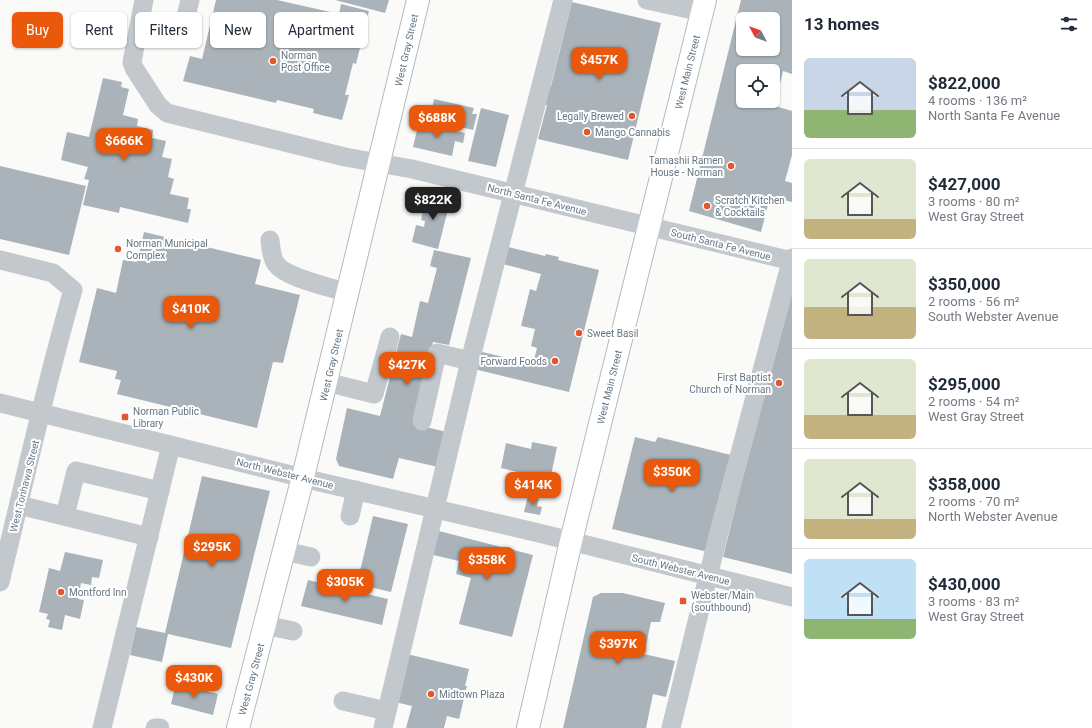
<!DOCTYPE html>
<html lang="en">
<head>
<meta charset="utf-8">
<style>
	body { margin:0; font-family:Roboto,sans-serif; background:#f2f2f3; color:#1f2937; height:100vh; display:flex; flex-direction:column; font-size:15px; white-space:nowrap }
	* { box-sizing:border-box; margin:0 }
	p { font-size:13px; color:#747a83 }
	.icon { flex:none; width:22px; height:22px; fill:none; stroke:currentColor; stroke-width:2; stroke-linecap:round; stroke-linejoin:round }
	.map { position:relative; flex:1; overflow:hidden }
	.details { display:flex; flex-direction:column; background:#fff; width:300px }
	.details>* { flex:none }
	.top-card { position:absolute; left:12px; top:12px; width:380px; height:36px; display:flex; gap:8px }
	.needle { width:26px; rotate:311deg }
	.tools { position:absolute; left:736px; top:12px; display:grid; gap:8px }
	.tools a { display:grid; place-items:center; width:44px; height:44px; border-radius:6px; background:#fff; box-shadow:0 1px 3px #0004; font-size:20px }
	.price { position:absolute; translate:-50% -34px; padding:0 9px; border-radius:8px; background:#ea580c; color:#fff; font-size:13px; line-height:26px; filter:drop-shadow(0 1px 2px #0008) }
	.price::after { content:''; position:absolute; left:50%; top:24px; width:12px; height:9px; margin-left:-6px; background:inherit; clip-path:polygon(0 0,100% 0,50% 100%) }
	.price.on { background:#222; color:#fff }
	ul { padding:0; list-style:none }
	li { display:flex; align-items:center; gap:12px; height:100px; padding:0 12px }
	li+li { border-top:1px solid #e0e1e3 }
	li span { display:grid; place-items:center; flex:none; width:112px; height:80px; border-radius:6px; color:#555 }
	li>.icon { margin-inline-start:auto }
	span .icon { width:48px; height:48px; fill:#fffc; stroke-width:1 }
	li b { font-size:17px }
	h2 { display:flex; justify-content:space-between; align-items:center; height:48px; padding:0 12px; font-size:17px }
	.chip { padding:0 14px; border-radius:6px; background:#fff; box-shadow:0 1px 3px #0004; font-size:14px; line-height:36px }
	.chip.on { background:#ea580c; color:#fff }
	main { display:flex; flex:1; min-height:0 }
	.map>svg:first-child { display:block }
	.building { fill:#aab3b9; fill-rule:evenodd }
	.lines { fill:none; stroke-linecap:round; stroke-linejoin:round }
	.major-casing { stroke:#b5babe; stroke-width:24 }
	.minor { stroke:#c3c8cc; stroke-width:19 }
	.major { stroke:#fff; stroke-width:22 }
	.poi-dot { fill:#e4572e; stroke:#fff; stroke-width:1.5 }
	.labels { text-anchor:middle; stroke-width:4; stroke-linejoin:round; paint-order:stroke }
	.street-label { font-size:10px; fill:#657683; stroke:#fff }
	.poi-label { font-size:10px; fill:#657683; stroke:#fff; text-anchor:start }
</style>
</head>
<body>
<main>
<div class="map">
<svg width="792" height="728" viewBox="0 0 792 728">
	<rect width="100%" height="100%" fill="#fafaf8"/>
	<g class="building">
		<polygon points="216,0 277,0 339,14 341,4 369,11 356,64 353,63 345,95 349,95 342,120 313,113 314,109 277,100 276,103 183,81 190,56 202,59"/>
		<polygon points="335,0 389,0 385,13"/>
		<path d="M 741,0 L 792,0 L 792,74 L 783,71 L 775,106 L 792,111 L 792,155 L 785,181 L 792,183 L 792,202 L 770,197 L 761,232 L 689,211 ZM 743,19 L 773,19 L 773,49 L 743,49 ZM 743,71 L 773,71 L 773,101 L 743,101 Z"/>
		<polygon points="572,2 661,23 628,160 538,139 547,105 539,103 544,85 551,86"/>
		<polygon points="103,78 122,82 121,87 129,89 123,115 138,119 137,126 153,130 152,138 166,141 162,157 172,159 168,177 174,179 170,194 189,198 187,209 191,209 188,223 120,207 119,213 83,205 89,180 84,179 88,167 61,160 67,132 89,137"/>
		<polygon points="434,99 474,108 472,114 477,114 473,130 435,121 436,115 431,114"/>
		<polygon points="481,108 509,115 496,167 468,161"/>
		<polygon points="419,122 465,133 463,143 455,141 452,156 413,147"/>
		<polygon points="0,166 86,186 69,255 0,239"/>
		<polygon points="428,191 451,197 438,249 412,242 416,225 424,227 425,221 421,220"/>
		<polygon points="144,232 261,260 255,284 300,295 283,363 273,362 257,428 117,394 121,380 115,379 117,371 79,362 97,288 116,293 123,260 137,262"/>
		<polygon points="504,246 545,256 546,254 559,257 558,260 599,270 569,392 474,369 478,351 533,364 537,348 531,346 535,329 521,326 530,289 536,291 541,274 499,263"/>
		<polygon points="434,250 471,258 449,345 433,342 413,424 447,432 438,467 399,458 393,479 339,466 336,459 347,408 380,416 401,334 412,337 420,301 428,303 437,268 430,266"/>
		<polygon points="789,290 792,291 792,574 723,557"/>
		<polygon points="635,437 655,442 658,437 731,455 708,552 612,529"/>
		<polygon points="532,442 557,447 550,480 501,468 506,443 531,449"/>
		<polygon points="202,476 270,491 231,648 168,634 162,662 130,655 136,627 165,633"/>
		<polygon points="528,496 539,499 537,506 542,507 540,515 524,512"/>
		<polygon points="373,516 408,524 391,592 357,584"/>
		<polygon points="435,530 533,555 512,637 459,624 471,578 456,574 459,561 429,554"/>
		<polygon points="65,552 103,560 99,578 92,577 91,585 81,583 78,599 84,600 80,619 65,615 62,630 48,627 50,620 46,619 48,614 39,612 49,568 60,571"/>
		<polygon points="308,580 388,599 382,625 301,606"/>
		<polygon points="601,593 623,593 665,603 660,622 651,622 644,654 675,661 666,697 653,694 646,728 563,728 593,597"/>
		<polygon points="407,654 469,669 465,686 467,686 459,719 447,716 444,728 406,728 412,706 395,702"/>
		<polygon points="176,683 218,694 213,715 171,704"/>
	</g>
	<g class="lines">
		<g class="major-casing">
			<g id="major">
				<polyline points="238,728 303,477 418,0"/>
				<polyline points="528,728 571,541 705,0"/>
			</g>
		</g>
		<g class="minor">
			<polyline points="144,0 132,62 134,68 158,105 167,113 345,157 412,169 792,261"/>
			<polyline points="647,0 702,12"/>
			<polyline points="138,30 175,36 183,28 190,0"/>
			<path d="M 270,240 C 271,247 271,257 276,264 C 286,278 330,287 348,293"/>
			<path d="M 0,260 L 53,273 L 73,290 C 45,386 24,484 0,582"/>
			<polyline points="326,382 374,394 390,337"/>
			<polyline points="0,403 324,483 543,534 792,597"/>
			<polyline points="422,421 437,353 470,361"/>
			<polyline points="19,505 149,537"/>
			<polyline points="65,516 76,471 160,491"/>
			<polyline points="350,516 356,490"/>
			<polyline points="284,551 311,557"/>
			<polyline points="265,625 293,631"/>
			<polyline points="343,701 387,711"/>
			<polyline points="102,728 171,445"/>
			<polyline points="155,728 160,728"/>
			<polyline points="383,728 470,361 563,0"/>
			<polyline points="671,728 718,536 792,258"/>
		</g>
		<use href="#major" class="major"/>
	</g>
	<g class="poi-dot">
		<circle cx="273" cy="61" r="4"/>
		<circle cx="632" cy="116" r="4"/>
		<circle cx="587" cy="132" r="4"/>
		<circle cx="731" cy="166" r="4"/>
		<circle cx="707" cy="206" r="4"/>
		<circle cx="118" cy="249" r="4"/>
		<circle cx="579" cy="333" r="4"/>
		<circle cx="555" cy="361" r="4"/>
		<circle cx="779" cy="383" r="4"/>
		<rect x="121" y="413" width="8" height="8" rx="2"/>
		<circle cx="61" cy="592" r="4"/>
		<rect x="679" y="597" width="8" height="8" rx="2"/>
		<circle cx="431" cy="694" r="4"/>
	</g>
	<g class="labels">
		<g class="street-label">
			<text transform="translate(406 50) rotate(-77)" y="4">West Gray Street</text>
			<text transform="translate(687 72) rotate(-76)" y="4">West Main Street</text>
			<text transform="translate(537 199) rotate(14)" y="4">North Santa Fe Avenue</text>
			<text transform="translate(721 244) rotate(14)" y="4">South Santa Fe Avenue</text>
			<text transform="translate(331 365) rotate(-77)" y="4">West Gray Street</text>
			<text transform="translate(609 387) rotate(-76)" y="4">West Main Street</text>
			<text transform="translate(285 473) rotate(14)" y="4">North Webster Avenue</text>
			<text transform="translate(24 486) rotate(-76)" y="4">West Tonhawa Street</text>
			<text transform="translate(681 569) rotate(14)" y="4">South Webster Avenue</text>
			<text transform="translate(251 679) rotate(-75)" y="4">West Gray Street</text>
		</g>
		<g class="poi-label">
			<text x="281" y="59">Norman<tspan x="281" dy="12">Post Office</tspan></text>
			<text x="624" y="120" text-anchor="end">Legally Brewed</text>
			<text x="595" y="136">Mango Cannabis</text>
			<text x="723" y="164" text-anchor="end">Tamashii Ramen<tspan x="723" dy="12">House - Norman</tspan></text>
			<text x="715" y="204">Scratch Kitchen<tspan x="715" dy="12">&amp; Cocktails</tspan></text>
			<text x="126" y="247">Norman Municipal<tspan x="126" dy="12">Complex</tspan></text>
			<text x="587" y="337">Sweet Basil</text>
			<text x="547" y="365" text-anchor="end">Forward Foods</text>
			<text x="771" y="381" text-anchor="end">First Baptist<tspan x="771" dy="12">Church of Norman</tspan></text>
			<text x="133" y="415">Norman Public<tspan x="133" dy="12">Library</tspan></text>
			<text x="69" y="596">Montford Inn</text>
			<text x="691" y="599">Webster/Main<tspan x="691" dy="12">(southbound)</tspan></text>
			<text x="439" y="698">Midtown Plaza</text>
		</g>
	</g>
</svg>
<div class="tools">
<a><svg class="needle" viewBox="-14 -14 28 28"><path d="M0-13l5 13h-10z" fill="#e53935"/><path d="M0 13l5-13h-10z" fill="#747a83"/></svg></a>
<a><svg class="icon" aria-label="locate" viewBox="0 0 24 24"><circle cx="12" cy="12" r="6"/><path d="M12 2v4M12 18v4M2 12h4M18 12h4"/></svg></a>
</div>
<b class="price" style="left:599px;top:81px">$457K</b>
<b class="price" style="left:437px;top:139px">$688K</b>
<b class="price" style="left:124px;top:162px">$666K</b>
<b class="price on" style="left:433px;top:221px">$822K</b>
<b class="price" style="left:191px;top:330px">$410K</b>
<b class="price" style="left:407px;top:386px">$427K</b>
<b class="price" style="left:672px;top:493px">$350K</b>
<b class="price" style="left:533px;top:506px">$414K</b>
<b class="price" style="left:212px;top:568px">$295K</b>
<b class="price" style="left:487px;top:581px">$358K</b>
<b class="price" style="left:345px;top:603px">$305K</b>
<b class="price" style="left:618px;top:665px">$397K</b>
<b class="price" style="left:194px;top:699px">$430K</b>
<div class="top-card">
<a class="chip on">Buy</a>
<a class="chip">Rent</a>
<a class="chip">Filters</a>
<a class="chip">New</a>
<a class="chip">Apartment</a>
</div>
</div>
<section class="details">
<h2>13 homes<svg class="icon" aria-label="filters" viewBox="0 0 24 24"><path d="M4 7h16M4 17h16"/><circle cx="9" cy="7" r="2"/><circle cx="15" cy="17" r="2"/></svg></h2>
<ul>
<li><span style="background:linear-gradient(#c9d6e8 65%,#8fb573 0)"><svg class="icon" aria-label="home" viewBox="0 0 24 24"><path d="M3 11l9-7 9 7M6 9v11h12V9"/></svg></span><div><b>$822,000</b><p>4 rooms · 136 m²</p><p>North Santa Fe Avenue</p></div></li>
<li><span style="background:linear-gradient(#dfe7d0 75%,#c2b280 0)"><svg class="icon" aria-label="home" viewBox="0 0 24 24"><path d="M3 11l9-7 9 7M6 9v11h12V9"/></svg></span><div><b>$427,000</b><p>3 rooms · 80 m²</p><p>West Gray Street</p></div></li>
<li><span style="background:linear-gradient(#dfe7d0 60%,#c2b280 0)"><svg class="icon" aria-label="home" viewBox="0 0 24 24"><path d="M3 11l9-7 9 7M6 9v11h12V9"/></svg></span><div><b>$350,000</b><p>2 rooms · 56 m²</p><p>South Webster Avenue</p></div></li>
<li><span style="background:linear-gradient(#dfe7d0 70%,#c2b280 0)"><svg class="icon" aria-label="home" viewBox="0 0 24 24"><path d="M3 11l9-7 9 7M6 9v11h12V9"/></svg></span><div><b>$295,000</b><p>2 rooms · 54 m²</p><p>West Gray Street</p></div></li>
<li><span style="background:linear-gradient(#dfe7d0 75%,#c2b280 0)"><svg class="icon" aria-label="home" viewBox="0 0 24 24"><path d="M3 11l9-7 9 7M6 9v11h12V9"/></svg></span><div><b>$358,000</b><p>2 rooms · 70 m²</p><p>North Webster Avenue</p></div></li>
<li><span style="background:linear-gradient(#bfe0f5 75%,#8fb573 0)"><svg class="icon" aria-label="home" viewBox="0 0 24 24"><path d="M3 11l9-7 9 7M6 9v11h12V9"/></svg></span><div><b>$430,000</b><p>3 rooms · 83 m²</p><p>West Gray Street</p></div></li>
</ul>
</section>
</main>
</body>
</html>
